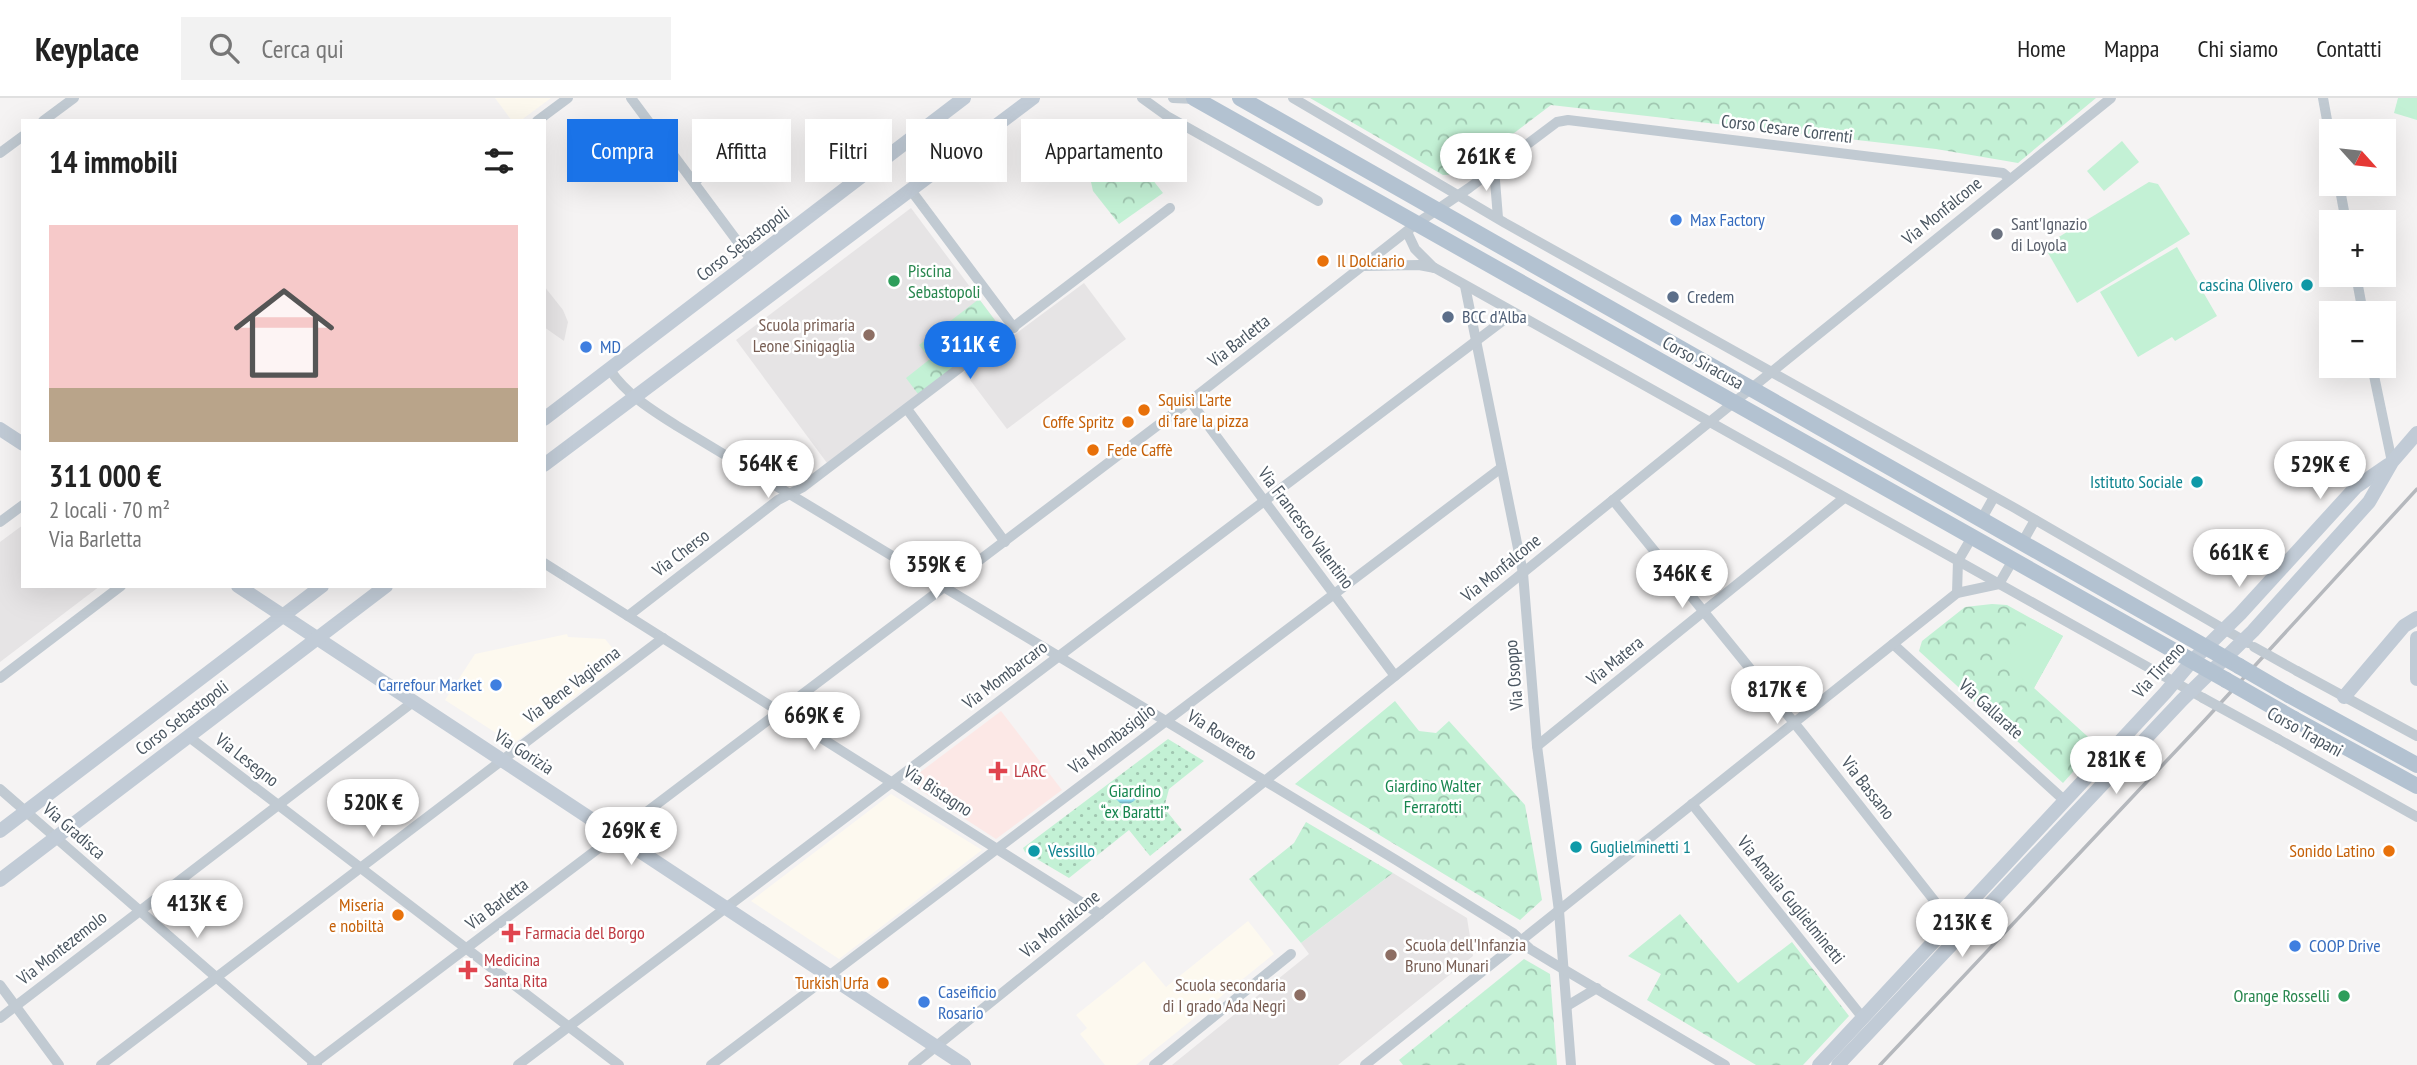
<!DOCTYPE html>
<html lang="it">
<head>
<meta charset="utf-8">
<style>
	body { margin:0; font-family:"PT Sans Narrow",sans-serif; background:#f2f2f2; color:#222; height:100vh; display:flex; flex-direction:column; font-size:26px; white-space:nowrap }
	* { box-sizing:border-box; margin:0 }
	p { font-size:23px; color:#767676 }
	.icon { flex:none; width:38px; height:38px; fill:none; stroke:currentColor; stroke-width:2; stroke-linecap:round; stroke-linejoin:round }
	.map { position:relative; flex:1; overflow:hidden }
	.panel { position:absolute; left:21px; top:21px; width:525px; height:469px; display:flex; flex-direction:column; background:#fff; border-radius:0px; box-shadow:0 7px 28px #0002 }
	.panel>* { flex:none }
	.hud { position:absolute; left:567px; top:21px; width:665px; height:63px; display:flex; gap:14px }
	.needle { width:46px; rotate:117deg }
	.buttons { position:absolute; left:2319px; top:21px; display:grid; gap:14px }
	.buttons a { display:grid; place-items:center; width:77px; height:77px; border-radius:0px; background:#fff; box-shadow:0 7px 28px #0002; font-size:35px }
	.price { position:absolute; translate:-50% -60px; padding:0 16px; border-radius:24px; background:#fff; color:#222; font-size:23px; line-height:46px; filter:drop-shadow(0 2px 4px #0008) }
	.price::after { content:''; position:absolute; left:50%; top:42px; width:21px; height:16px; margin-left:-10px; background:inherit; clip-path:polygon(0 0,100% 0,50% 100%) }
	.price.current { background:#1a73e8; color:#fff }
	ul { padding:0; list-style:none }
	li { display:grid; align-content:center; gap:14px; height:371px; padding:0 28px }
	li span { display:grid; place-items:center; height:217px; border-radius:0px; color:#555 }
	li>.icon { margin-inline-start:auto }
	span .icon { width:126px; height:126px; fill:#fffc; stroke-width:1 }
	li b { font-size:30px }
	h2 { display:flex; justify-content:space-between; align-items:center; height:84px; padding:0 28px; font-size:30px }
	.chip { padding:0 24px; border-radius:0px; background:#fff; box-shadow:0 7px 28px #0002; font-size:24px; line-height:63px }
	.chip.current { background:#1a73e8; color:#fff }
	header { display:flex; align-items:center; gap:42px; box-sizing:border-box; height:98px; padding:0 35px; background:#fff; border-bottom:2px solid #e0e0e0 }
	header strong { font-size:33px }
	nav { display:flex; gap:38px; margin-inline-start:auto; font-size:24px }
	.search { width:490px; height:63px; background:#f2f2f2; display:flex; align-items:center; gap:18px; box-sizing:border-box; padding:0 24px; border-radius:0px; color:#767676; font-size:26px }
	.map>svg:first-child { display:block }
	.commercial { fill:#fdf9ef }
	.education { fill:#e6e4e5 }
	.medical { fill:#fce8e6 }
	.park { fill:url(#park-crowns) }
	.garden { fill:url(#garden-dots) }
	.pitch { fill:#c3f1d5 }
	.water { fill:url(#water-rules) }
	.lines { fill:none; stroke-linecap:round; stroke-linejoin:round }
	.street { stroke:#c1cad2; stroke-width:10 }
	.secondary { stroke:#c1cbd6; stroke-width:14 }
	.primary { stroke:#b3c2d1; stroke-width:16 }
	.rail { stroke:#b5b8bd; stroke-width:3.5 }
	.street-bridge { stroke:#c1cad2; stroke-width:10 }
	.primary-bridge { stroke:#b3c2d1; stroke-width:16 }
	.shop-dot { fill:#3f7fe0; stroke:#fff; stroke-width:2.5 }
	.worship-dot { fill:#6b7280; stroke:#fff; stroke-width:2.5 }
	.food-dot { fill:#e8710a; stroke:#fff; stroke-width:2.5 }
	.leisure-dot { fill:#2e9e5b; stroke:#fff; stroke-width:2.5 }
	.culture-dot { fill:#0f9aa8; stroke:#fff; stroke-width:2.5 }
	.service-dot { fill:#5c6f8a; stroke:#fff; stroke-width:2.5 }
	.education-dot { fill:#8d6e63; stroke:#fff; stroke-width:2.5 }
	.health-dot { fill:#e0444e; stroke:#fff; stroke-width:2.5 }
	.labels { text-anchor:middle; stroke-width:5; stroke-linejoin:round; paint-order:stroke }
	.street-label { font-size:18px; fill:#4a5661; stroke:#fff }
	.shop-label { font-size:18px; fill:#366cbe; stroke:#fff; text-anchor:start }
	.worship-label { font-size:18px; fill:#5b616d; stroke:#fff; text-anchor:start }
	.food-label { font-size:18px; fill:#c56008; stroke:#fff; text-anchor:end }
	.leisure-label { font-size:18px; fill:#27864d; stroke:#fff; text-anchor:start }
	.culture-label { font-size:18px; fill:#0d838f; stroke:#fff; text-anchor:end }
	.service-label { font-size:18px; fill:#4e5e75; stroke:#fff; text-anchor:start }
	.education-label { font-size:18px; fill:#785e54; stroke:#fff; text-anchor:end }
	.health-label { font-size:18px; fill:#be3a42; stroke:#fff; text-anchor:start }
	.park-label { font-size:18px; fill:#17864f; stroke:#fff }
</style>
</head>
<body>
<header>
<strong>Keyplace</strong>
<div class="search"><svg class="icon" aria-label="search" viewBox="0 0 24 24"><circle cx="10" cy="10" r="6"/><path d="M15 15l6 6"/></svg>Cerca qui</div>
<nav><a>Home</a><a>Mappa</a><a>Chi siamo</a><a>Contatti</a></nav>
</header>
<div class="map">
<svg width="2417" height="967" viewBox="0 0 2417 967">
	<defs>
		<pattern id="park-crowns" width="20" height="18" patternUnits="userSpaceOnUse" patternTransform="scale(1.75)"><rect width="20" height="18" fill="#c3f1d5"/><path d="M2 6a3 3 0 1 1 6 0M12 15a3 3 0 1 1 6 0" fill="none" stroke="#a0c6b0"/></pattern>
		<pattern id="garden-dots" width="8" height="8" patternUnits="userSpaceOnUse" patternTransform="scale(1.75)"><rect width="8" height="8" fill="#c3f1d5"/><path d="M2 2h.1M6 6h.1" fill="none" stroke="#a0c6b0" stroke-width="1.8" stroke-linecap="round"/></pattern>
		<pattern id="water-rules" width="6" height="5" patternUnits="userSpaceOnUse" patternTransform="scale(1.75)"><rect width="6" height="5" fill="#90daee"/><path d="M0 2.5h6" fill="none" stroke="#78b4c4"/></pattern>
	</defs>
	<rect width="100%" height="100%" fill="#f5f3f3"/>
	<g class="commercial">
		<polygon points="495,0 551,0 520,23 512,23"/>
		<polygon points="567,536 568,539 605,541 622,562 513,646 445,602 475,556"/>
		<polygon points="891,696 982,752 839,861 751,803"/>
		<polygon points="1248,823 1274,856 1136,967 1105,967 1080,936 1087,930 1076,917 1144,863 1166,889"/>
	</g>
	<g class="education">
		<polygon points="911,110 1003,233 827,365 736,242"/>
		<polygon points="1084,185 1126,241 1007,331 964,274"/>
		<polygon points="544,188 563,212 568,224 564,243 544,229"/>
		<polygon points="23,427 23,488 100,488 0,564 0,444"/>
		<polygon points="1393,775 1467,820 1473,858 1338,967 1172,967 1309,856 1301,845"/>
	</g>
	<polygon class="medical" points="1001,613 1062,692 996,741 917,690 919,675"/>
	<g class="park">
		<polygon points="1310,0 2096,0 2018,65 1936,51 1551,7 1460,76 1443,77"/>
		<polygon points="1130,53 1163,95 1119,126 1093,93 1091,84"/>
		<polygon points="979,201 1003,233 918,296 906,280 930,261 919,247"/>
		<polygon points="1992,506 2007,507 2063,538 2034,590 2097,647 2063,685 1919,553 1922,543 1965,509"/>
		<polygon points="1395,603 1419,633 1436,635 1449,623 1525,707 1542,802 1520,822 1295,686"/>
		<polygon points="1306,724 1393,775 1301,845 1249,781 1294,745"/>
		<polygon points="1680,816 1738,885 1792,844 1849,918 1803,967 1756,967 1647,902 1661,876 1628,858"/>
		<polygon points="1524,861 1550,876 1557,967 1403,967 1399,962"/>
	</g>
	<polygon class="garden" points="1168,641 1204,663 1169,691 1164,710 1182,732 1150,758 1129,732 1069,780 1025,754 1023,750"/>
	<g class="pitch">
		<polygon points="2398,0 2417,0 2417,22 2394,15"/>
		<polygon points="2122,43 2139,64 2104,93 2087,73"/>
		<polygon points="2149,84 2158,86 2190,136 2077,205 2044,148"/>
		<polygon points="2177,149 2217,218 2175,243 2172,239 2138,259 2100,194"/>
		<path d="M 2030,520 L 2063,538 L 2034,590 C 2025,582 2010,573 2005,565 Z"/>
		<polygon points="1492,952 1517,967 1483,967"/>
	</g>
	<path class="water" d="M 1125,689 L 1135,691 L 1138,696 C 1136,705 1128,707 1120,705 L 1114,699 L 1118,691 Z"/>
	<g class="lines">
		<g class="street">
			<polyline points="631,0 752,163"/>
			<polyline points="1142,0 1167,18 1318,103"/>
			<polyline points="1173,0 1195,1"/>
			<polyline points="1293,0 1505,125 2013,409 2248,545"/>
			<polyline points="2323,0 2331,44"/>
			<polyline points="43,23 74,0"/>
			<polyline points="537,23 568,0"/>
			<polyline points="0,55 23,38"/>
			<polyline points="1494,70 1498,120"/>
			<polyline points="694,84 752,39"/>
			<polyline points="2339,86 2346,124"/>
			<polyline points="910,91 1014,230"/>
			<polyline points="1407,134 1415,151 1434,170"/>
			<polyline points="1364,168 1419,167 1435,170 2203,600"/>
			<polyline points="2356,177 2363,215"/>
			<polyline points="1465,188 1523,475 1537,648 1559,813 1571,967"/>
			<polyline points="2372,268 2392,364"/>
			<path d="M 610,272 C 627,297 652,312 677,328 L 1396,762 L 1513,835 L 1530,851 L 1553,865 L 1725,967"/>
			<polyline points="1190,303 1395,578"/>
			<polyline points="907,311 1005,444"/>
			<polyline points="1613,402 1804,637 1955,829"/>
			<polyline points="1981,422 1994,399"/>
			<polyline points="0,424 23,407"/>
			<polyline points="2022,445 2035,422"/>
			<polyline points="544,465 1100,816"/>
			<polyline points="1957,495 1958,463 1972,439"/>
			<polyline points="628,518 778,402 803,389 1170,110"/>
			<polyline points="1893,546 2065,703"/>
			<polyline points="2297,573 2417,638"/>
			<polyline points="0,580 121,488"/>
			<polyline points="189,639 619,967"/>
			<polyline points="2278,641 2417,719"/>
			<polyline points="1537,648 1844,400"/>
			<polyline points="0,691 317,967"/>
			<polyline points="1692,706 1863,920"/>
			<polyline points="0,887 59,967"/>
			<polyline points="1567,908 1597,890"/>
			<polyline points="0,920 413,604"/>
			<polyline points="101,967 663,540"/>
			<polyline points="312,967 1190,303 1416,126 1469,90 1557,24 1568,22 2003,75 2010,81"/>
			<polyline points="518,967 1513,215"/>
			<polyline points="711,967 1501,370"/>
			<polyline points="913,967 2111,0"/>
			<polyline points="1154,967 1291,856"/>
			<polyline points="1365,967 1957,495 1999,486 2013,462"/>
		</g>
		<g class="secondary">
			<polyline points="544,321 964,0"/>
			<polyline points="0,331 23,346"/>
			<polyline points="544,367 1033,0"/>
			<polyline points="238,488 964,967"/>
			<polyline points="2417,540 2417,581"/>
			<polyline points="2344,599 2404,528 2417,520"/>
			<polyline points="0,733 322,488"/>
			<polyline points="0,782 386,488"/>
			<polyline points="1819,967 2165,595 2192,563 2240,516 2356,389 2388,367"/>
			<polyline points="1838,967 2182,602 2253,533 2369,404 2392,364 2417,335"/>
		</g>
		<g class="primary">
			<polyline points="1194,0 2226,582"/>
			<polyline points="1240,0 2239,568"/>
			<polyline points="2289,597 2417,667"/>
			<polyline points="2294,621 2417,688"/>
		</g>
		<polyline class="rail" points="1880,967 2205,622 2417,391"/>
		<g class="street-bridge">
			<polyline points="2254,549 2297,573"/>
			<polyline points="2203,600 2278,641"/>
		</g>
		<g class="primary-bridge">
			<polyline points="2239,568 2289,597"/>
			<polyline points="2226,582 2294,621"/>
		</g>
	</g>
	<g class="shop-dot">
		<circle cx="1676" cy="122" r="7"/>
		<circle cx="586" cy="249" r="7"/>
		<circle cx="496" cy="587" r="7"/>
		<circle cx="2295" cy="848" r="7"/>
		<circle cx="924" cy="904" r="7"/>
	</g>
	<circle class="worship-dot" cx="1997" cy="136" r="7"/>
	<g class="food-dot">
		<circle cx="1323" cy="163" r="7"/>
		<circle cx="1144" cy="312" r="7"/>
		<circle cx="1128" cy="324" r="7"/>
		<circle cx="1093" cy="352" r="7"/>
		<circle cx="2389" cy="753" r="7"/>
		<circle cx="398" cy="817" r="7"/>
		<circle cx="883" cy="885" r="7"/>
	</g>
	<g class="leisure-dot">
		<circle cx="894" cy="183" r="7"/>
		<circle cx="2344" cy="898" r="7"/>
	</g>
	<g class="culture-dot">
		<circle cx="2307" cy="187" r="7"/>
		<circle cx="2197" cy="384" r="7"/>
		<circle cx="1576" cy="749" r="7"/>
		<circle cx="1034" cy="753" r="7"/>
	</g>
	<g class="service-dot">
		<circle cx="1673" cy="199" r="7"/>
		<circle cx="1448" cy="219" r="7"/>
	</g>
	<g class="education-dot">
		<circle cx="869" cy="237" r="7"/>
		<circle cx="1391" cy="857" r="7"/>
		<circle cx="1300" cy="897" r="7"/>
	</g>
	<g class="health-dot">
		<path d="M994.5 662.5h7v7h7v7h-7v7h-7v-7h-7v-7h7z"/>
		<path d="M507.5 824.5h7v7h7v7h-7v7h-7v-7h-7v-7h7z"/>
		<path d="M464.5 861.5h7v7h7v7h-7v7h-7v-7h-7v-7h7z"/>
	</g>
	<g class="labels">
		<g class="street-label">
			<text transform="translate(1787 31) rotate(7)" y="6">Corso Cesare Correnti</text>
			<text transform="translate(1942 113) rotate(-39)" y="6">Via Monfalcone</text>
			<text transform="translate(743 146) rotate(-37)" y="6">Corso Sebastopoli</text>
			<text transform="translate(1239 243) rotate(-38)" y="6">Via Barletta</text>
			<text transform="translate(1703 265) rotate(29)" y="6">Corso Siracusa</text>
			<text transform="translate(1306 430) rotate(53)" y="6">Via Francesco Valentino</text>
			<text transform="translate(681 455) rotate(-37)" y="6">Via Cherso</text>
			<text transform="translate(1501 470) rotate(-39)" y="6">Via Monfalcone</text>
			<text transform="translate(1615 563) rotate(-39)" y="6">Via Matera</text>
			<text transform="translate(2159 572) rotate(-48)" y="6">Via Tirreno</text>
			<text transform="translate(1005 577) rotate(-37)" y="6">Via Mombarcaro</text>
			<text transform="translate(1514 577) rotate(-95)" y="6">Via Osoppo</text>
			<text transform="translate(572 587) rotate(-37)" y="6">Via Bene Vagienna</text>
			<text transform="translate(1991 611) rotate(42)" y="6">Via Gallarate</text>
			<text transform="translate(182 620) rotate(-37)" y="6">Corso Sebastopoli</text>
			<text transform="translate(2305 634) rotate(29)" y="6">Corso Trapani</text>
			<text transform="translate(1222 637) rotate(32)" y="6">Via Rovereto</text>
			<text transform="translate(1112 641) rotate(-37)" y="6">Via Mombasiglio</text>
			<text transform="translate(524 654) rotate(33)" y="6">Via Gorizia</text>
			<text transform="translate(247 662) rotate(38)" y="6">Via Lesegno</text>
			<text transform="translate(1868 690) rotate(52)" y="6">Via Bassano</text>
			<text transform="translate(938 693) rotate(33)" y="6">Via Bistagno</text>
			<text transform="translate(74 733) rotate(41)" y="6">Via Gradisca</text>
			<text transform="translate(1791 802) rotate(51)" y="6">Via Amalia Guglielminetti</text>
			<text transform="translate(497 806) rotate(-37)" y="6">Via Barletta</text>
			<text transform="translate(1060 826) rotate(-39)" y="6">Via Monfalcone</text>
			<text transform="translate(62 850) rotate(-38)" y="6">Via Montezemolo</text>
		</g>
		<g class="shop-label">
			<text x="1690" y="128">Max Factory</text>
			<text x="600" y="255">MD</text>
			<text x="482" y="593" text-anchor="end">Carrefour Market</text>
			<text x="2309" y="854">COOP Drive</text>
			<text x="938" y="900">Caseificio<tspan x="938" dy="21">Rosario</tspan></text>
		</g>
		<g class="worship-label">
			<text x="2011" y="132">Sant'Ignazio<tspan x="2011" dy="21">di Loyola</tspan></text>
		</g>
		<g class="food-label">
			<text x="1337" y="169" text-anchor="start">Il Dolciario</text>
			<text x="1158" y="308" text-anchor="start">Squisì L'arte<tspan x="1158" dy="21">di fare la pizza</tspan></text>
			<text x="1114" y="330">Coffe Spritz</text>
			<text x="1107" y="358" text-anchor="start">Fede Caffè</text>
			<text x="2375" y="759">Sonido Latino</text>
			<text x="384" y="813">Miseria<tspan x="384" dy="21">e nobiltà</tspan></text>
			<text x="869" y="891">Turkish Urfa</text>
		</g>
		<g class="leisure-label">
			<text x="908" y="179">Piscina<tspan x="908" dy="21">Sebastopoli</tspan></text>
			<text x="2330" y="904" text-anchor="end">Orange Rosselli</text>
		</g>
		<g class="culture-label">
			<text x="2293" y="193">cascina Olivero</text>
			<text x="2183" y="390">Istituto Sociale</text>
			<text x="1590" y="755" text-anchor="start">Guglielminetti 1</text>
			<text x="1048" y="759" text-anchor="start">Vessillo</text>
		</g>
		<g class="service-label">
			<text x="1687" y="205">Credem</text>
			<text x="1462" y="225">BCC d'Alba</text>
		</g>
		<g class="education-label">
			<text x="855" y="233">Scuola primaria<tspan x="855" dy="21">Leone Sinigaglia</tspan></text>
			<text x="1405" y="853" text-anchor="start">Scuola dell'Infanzia<tspan x="1405" dy="21">Bruno Munari</tspan></text>
			<text x="1286" y="893">Scuola secondaria<tspan x="1286" dy="21">di I grado Ada Negri</tspan></text>
		</g>
		<g class="health-label">
			<text x="1014" y="679">LARC</text>
			<text x="525" y="841">Farmacia del Borgo</text>
			<text x="484" y="868">Medicina<tspan x="484" dy="21">Santa Rita</tspan></text>
		</g>
		<g class="park-label">
			<text x="1433" y="694">Giardino Walter<tspan x="1433" dy="21">Ferrarotti</tspan></text>
			<text x="1135" y="699">Giardino<tspan x="1135" dy="21">“ex Baratti”</tspan></text>
		</g>
	</g>
</svg>
<div class="buttons">
<a><svg class="needle" viewBox="-14 -14 28 28"><path d="M0-13l5 13h-10z" fill="#e53935"/><path d="M0 13l5-13h-10z" fill="#767676"/></svg></a>
<a>+</a>
<a>−</a>
</div>
<b class="price" style="left:1486px;top:95px">261K €</b>
<b class="price current" style="left:970px;top:283px">311K €</b>
<b class="price" style="left:768px;top:402px">564K €</b>
<b class="price" style="left:2320px;top:403px">529K €</b>
<b class="price" style="left:2239px;top:491px">661K €</b>
<b class="price" style="left:936px;top:503px">359K €</b>
<b class="price" style="left:1682px;top:512px">346K €</b>
<b class="price" style="left:1777px;top:628px">817K €</b>
<b class="price" style="left:814px;top:654px">669K €</b>
<b class="price" style="left:2116px;top:698px">281K €</b>
<b class="price" style="left:373px;top:741px">520K €</b>
<b class="price" style="left:631px;top:769px">269K €</b>
<b class="price" style="left:197px;top:842px">413K €</b>
<b class="price" style="left:1962px;top:861px">213K €</b>
<div class="hud">
<a class="chip current">Compra</a>
<a class="chip">Affitta</a>
<a class="chip">Filtri</a>
<a class="chip">Nuovo</a>
<a class="chip">Appartamento</a>
</div>
<section class="panel">
<h2>14 immobili<svg class="icon" aria-label="filters" viewBox="0 0 24 24"><path d="M4 7h16M4 17h16"/><circle cx="9" cy="7" r="2"/><circle cx="15" cy="17" r="2"/></svg></h2>
<ul>
<li><span style="background:linear-gradient(#f6c9c9 75%,#b9a48a 0)"><svg class="icon" aria-label="home" viewBox="0 0 24 24"><path d="M3 11l9-7 9 7M6 9v11h12V9"/></svg></span><div><b>311 000 €</b><p>2 locali · 70 m²</p><p>Via Barletta</p></div></li>
</ul>
</section>
</div>
</body>
</html>
